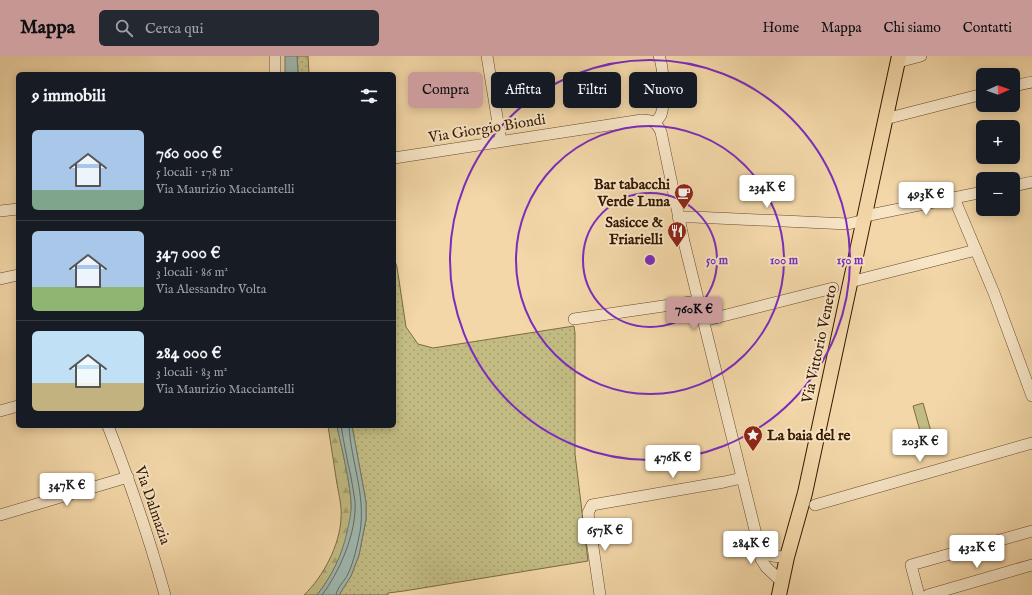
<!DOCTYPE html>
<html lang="it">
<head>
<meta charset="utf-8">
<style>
	body { margin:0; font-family:"IM FELL English",serif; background:#242831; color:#f1f3f6; height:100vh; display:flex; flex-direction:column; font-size:15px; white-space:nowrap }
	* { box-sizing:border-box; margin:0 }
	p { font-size:13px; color:#9ea1a6 }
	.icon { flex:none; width:22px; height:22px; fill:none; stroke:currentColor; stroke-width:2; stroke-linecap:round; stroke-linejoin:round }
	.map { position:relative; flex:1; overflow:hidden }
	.drawer { position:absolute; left:16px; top:16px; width:380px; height:356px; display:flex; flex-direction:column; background:#171b24; border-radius:6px; box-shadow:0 2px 10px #0003 }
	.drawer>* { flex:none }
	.guide { position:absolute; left:408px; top:16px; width:380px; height:36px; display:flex; gap:8px }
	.needle { width:26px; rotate:88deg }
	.buttons { position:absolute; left:976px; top:12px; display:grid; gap:8px }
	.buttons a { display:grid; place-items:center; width:44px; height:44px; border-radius:6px; background:#171b24; box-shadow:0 2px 10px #0003; font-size:20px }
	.price { position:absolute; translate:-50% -34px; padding:0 9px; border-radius:4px; background:#fff; color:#222; font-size:13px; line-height:26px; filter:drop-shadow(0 1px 2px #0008) }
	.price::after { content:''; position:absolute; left:50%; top:24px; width:12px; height:9px; margin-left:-6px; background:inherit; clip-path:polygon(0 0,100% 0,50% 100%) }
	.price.selected { background:#c59692; color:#111 }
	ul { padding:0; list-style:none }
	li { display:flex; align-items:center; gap:12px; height:100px; padding:0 16px }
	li+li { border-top:1px solid #363941 }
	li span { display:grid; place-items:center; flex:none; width:112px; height:80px; border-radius:6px; color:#555 }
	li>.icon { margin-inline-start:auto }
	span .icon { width:48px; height:48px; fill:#fffc; stroke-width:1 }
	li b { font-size:17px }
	h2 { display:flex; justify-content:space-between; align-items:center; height:48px; padding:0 16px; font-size:17px }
	.pill { padding:0 14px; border-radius:6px; background:#171b24; box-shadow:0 2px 10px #0003; font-size:14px; line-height:36px }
	.pill.selected { background:#c59692; color:#111 }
	header { display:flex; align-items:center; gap:24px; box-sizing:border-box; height:56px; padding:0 20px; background:#c59692; color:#111 }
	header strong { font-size:19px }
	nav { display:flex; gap:22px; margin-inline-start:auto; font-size:14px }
	.search { width:280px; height:36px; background:#242831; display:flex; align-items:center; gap:10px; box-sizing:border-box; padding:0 14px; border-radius:6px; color:#9ea1a6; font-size:15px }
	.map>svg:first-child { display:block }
	.grass { fill:url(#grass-dots); stroke:#7c6a42 }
	.forest { fill:url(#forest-firs); stroke:#7c6a42 }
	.garden { fill:#c2bc83; stroke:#7c6a42 }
	.water { fill:#9eb8b0; stroke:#74786a }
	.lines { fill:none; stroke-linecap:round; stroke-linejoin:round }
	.shore { stroke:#6a6858; stroke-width:1 }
	.minor-casing { stroke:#65482b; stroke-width:12 }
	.major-casing { stroke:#361801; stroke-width:16 }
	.minor { stroke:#f7e5c6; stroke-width:11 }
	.major { stroke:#f3d7a8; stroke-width:14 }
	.ring { fill:none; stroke:#7b2cbf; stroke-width:2 }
	.labels { text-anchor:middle; stroke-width:4; stroke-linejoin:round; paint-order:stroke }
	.street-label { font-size:15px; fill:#361801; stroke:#f7e5c6 }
	.poi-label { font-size:15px; font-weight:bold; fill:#361801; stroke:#f7e5c6; text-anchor:end }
	.centre { fill:#7b2cbf; stroke:#f7e5c6; stroke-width:2 }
	.ring-label { font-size:12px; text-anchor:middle; font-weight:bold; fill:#7b2cbf; stroke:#f7e5c6; stroke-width:4; stroke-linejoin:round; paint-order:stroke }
</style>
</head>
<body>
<header>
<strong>Mappa</strong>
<div class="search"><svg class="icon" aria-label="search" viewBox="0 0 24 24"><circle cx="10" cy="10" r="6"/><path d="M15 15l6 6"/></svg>Cerca qui</div>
<nav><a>Home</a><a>Mappa</a><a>Chi siamo</a><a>Contatti</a></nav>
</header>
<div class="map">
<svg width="1032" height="539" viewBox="0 0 1032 539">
	<defs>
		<pattern id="grass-dots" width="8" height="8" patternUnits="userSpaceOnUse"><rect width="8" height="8" fill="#c2bc83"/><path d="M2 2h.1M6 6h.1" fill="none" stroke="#a7a16f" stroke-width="1.8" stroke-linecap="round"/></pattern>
		<pattern id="forest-firs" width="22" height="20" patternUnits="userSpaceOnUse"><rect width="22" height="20" fill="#c2bc83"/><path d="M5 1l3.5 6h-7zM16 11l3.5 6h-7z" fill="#a7a16f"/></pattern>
	</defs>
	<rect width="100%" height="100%" fill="#f3d7a8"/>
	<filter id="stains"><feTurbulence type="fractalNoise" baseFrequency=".005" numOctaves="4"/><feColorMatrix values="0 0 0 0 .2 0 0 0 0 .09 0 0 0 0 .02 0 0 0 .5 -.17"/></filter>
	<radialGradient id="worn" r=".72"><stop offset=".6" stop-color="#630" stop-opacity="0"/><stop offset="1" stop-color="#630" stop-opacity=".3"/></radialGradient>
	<g class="grass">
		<polygon points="297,0 308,0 309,18 298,18"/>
		<polygon points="394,202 397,211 406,271 418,288 433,292 574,270 575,277 575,398 588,505 404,535 388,537 388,539 339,539 351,520 359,499 366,464 366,446 352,370 394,370"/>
	</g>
	<path class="forest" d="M 328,370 L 337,370 C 342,394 349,421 351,445 C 354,477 336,515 317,539 L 304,539 C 323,521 340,489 341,462 C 342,451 339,439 337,428 C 334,409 331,389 328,370 Z"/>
	<polygon class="garden" points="923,347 932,379 922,382 913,350"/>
	<g class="water">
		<polygon points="285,0 297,0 298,18 285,18"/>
		<path d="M 337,370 L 352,370 L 366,446 L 366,463 L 359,499 L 351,520 L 339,539 L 317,539 C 332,520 342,499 347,476 C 349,466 352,456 351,445 C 349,421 342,394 337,370 Z"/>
	</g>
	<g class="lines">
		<g class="shore">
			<path d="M 322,539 C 340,515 357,476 355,445 C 354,437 352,429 351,421 C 347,404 344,387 341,370"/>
			<path d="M 336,539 C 337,531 345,525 348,518 C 354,505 357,490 360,476 C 366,439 351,406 349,370"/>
		</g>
		<g class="minor-casing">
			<g id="minor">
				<polyline points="275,0 275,18"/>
				<polyline points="487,0 501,85"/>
				<polyline points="898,6 921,0"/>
				<polyline points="1013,30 1032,26"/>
				<polyline points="885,63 983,38"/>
				<path d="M 655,67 C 657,64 659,62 661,59 C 665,47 664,12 659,0"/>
				<path d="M 394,102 L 642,64 C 651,64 657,66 661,76 L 684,186 L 755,474 L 761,503 L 766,511 L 781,525"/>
				<polyline points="1013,130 1032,126"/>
				<polyline points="954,142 994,237 1032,340"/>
				<polyline points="0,155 18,153"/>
				<polyline points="678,161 694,161 848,168 861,165 865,160 983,136"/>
				<polyline points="0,223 18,219"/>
				<polyline points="850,226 976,194"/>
				<polyline points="574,263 698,245"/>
				<polyline points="703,265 833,232"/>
				<polyline points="0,355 18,350"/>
				<path d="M 108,370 C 130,426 149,481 165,539"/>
				<polyline points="815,449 1032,387"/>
				<polyline points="0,459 128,421"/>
				<path d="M 761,487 C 767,503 772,500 787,501"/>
				<polyline points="600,539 588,457 592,449 724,426 742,422"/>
				<polyline points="919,539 911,509 1032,475"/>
				<polyline points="928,539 1032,509"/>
			</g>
		</g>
		<g class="major-casing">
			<polyline id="major" points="779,539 787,501 805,437 899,0"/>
		</g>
		<use href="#minor" class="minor"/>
		<use href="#major" class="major"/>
	</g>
	<g class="ring">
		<circle cx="650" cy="204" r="67"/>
		<circle cx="650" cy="204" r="134"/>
		<circle cx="650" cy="204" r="200"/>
	</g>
	<defs>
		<g id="cafe-pin" transform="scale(1)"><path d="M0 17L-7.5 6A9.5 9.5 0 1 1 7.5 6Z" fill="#8f2418" stroke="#f7e5c6"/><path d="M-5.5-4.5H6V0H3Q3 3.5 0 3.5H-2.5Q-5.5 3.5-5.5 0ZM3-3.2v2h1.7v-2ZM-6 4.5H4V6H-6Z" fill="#fff"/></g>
		<g id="restaurant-pin" transform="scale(1)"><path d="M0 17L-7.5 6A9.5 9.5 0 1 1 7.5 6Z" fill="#8f2418" stroke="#f7e5c6"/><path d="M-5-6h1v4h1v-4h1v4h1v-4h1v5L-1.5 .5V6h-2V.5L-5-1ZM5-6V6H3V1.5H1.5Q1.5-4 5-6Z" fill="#fff"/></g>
		<g id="sight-pin" transform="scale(1)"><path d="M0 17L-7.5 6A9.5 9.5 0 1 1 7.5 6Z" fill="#8f2418" stroke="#f7e5c6"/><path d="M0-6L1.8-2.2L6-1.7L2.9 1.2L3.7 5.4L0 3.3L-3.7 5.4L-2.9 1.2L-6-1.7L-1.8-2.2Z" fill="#fff"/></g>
	</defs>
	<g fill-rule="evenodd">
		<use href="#cafe-pin" x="684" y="137"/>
		<use href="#restaurant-pin" x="677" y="175"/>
		<use href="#sight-pin" x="753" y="379"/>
	</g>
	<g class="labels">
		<g class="street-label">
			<text transform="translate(487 72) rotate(-9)" y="5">Via Giorgio Biondi</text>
			<text transform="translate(819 288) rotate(-78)" y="5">Via Vittorio Veneto</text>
			<text transform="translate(153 449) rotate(71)" y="5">Via Dalmazia</text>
		</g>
		<g class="poi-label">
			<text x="670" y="133">Bar tabacchi<tspan x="670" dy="17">Verde Luna</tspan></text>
			<text x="663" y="171">Sasicce &amp;<tspan x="663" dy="17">Friarielli</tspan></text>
			<text x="767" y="384" text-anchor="start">La baia del re</text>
		</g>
	</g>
	<circle cx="650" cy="204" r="6" class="centre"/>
	<g class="ring-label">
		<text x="717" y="208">50 m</text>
		<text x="784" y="208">100 m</text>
		<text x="850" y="208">150 m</text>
	</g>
	<rect width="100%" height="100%" filter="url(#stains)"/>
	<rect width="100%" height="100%" fill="url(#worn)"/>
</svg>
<div class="buttons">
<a><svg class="needle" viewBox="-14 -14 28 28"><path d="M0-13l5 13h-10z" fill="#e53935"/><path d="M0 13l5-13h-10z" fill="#9ea1a6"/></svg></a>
<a>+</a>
<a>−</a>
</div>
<b class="price" style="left:767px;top:153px">234K €</b>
<b class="price" style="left:926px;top:160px">493K €</b>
<b class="price selected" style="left:694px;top:275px">760K €</b>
<b class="price" style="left:920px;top:407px">203K €</b>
<b class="price" style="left:673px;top:423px">476K €</b>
<b class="price" style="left:67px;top:451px">347K €</b>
<b class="price" style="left:605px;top:496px">657K €</b>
<b class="price" style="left:751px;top:509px">284K €</b>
<b class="price" style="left:977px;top:513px">432K €</b>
<div class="guide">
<a class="pill selected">Compra</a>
<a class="pill">Affitta</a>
<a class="pill">Filtri</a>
<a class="pill">Nuovo</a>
</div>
<section class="drawer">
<h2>9 immobili<svg class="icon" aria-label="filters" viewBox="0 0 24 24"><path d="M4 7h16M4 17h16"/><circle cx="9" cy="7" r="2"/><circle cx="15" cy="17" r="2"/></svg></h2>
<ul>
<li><span style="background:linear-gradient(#a9c7e8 75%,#7fa58c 0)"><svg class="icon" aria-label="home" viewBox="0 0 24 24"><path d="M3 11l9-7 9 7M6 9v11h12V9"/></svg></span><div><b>760 000 €</b><p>5 locali · 178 m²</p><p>Via Maurizio Macciantelli</p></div></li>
<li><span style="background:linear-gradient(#a9c7e8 70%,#8fb573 0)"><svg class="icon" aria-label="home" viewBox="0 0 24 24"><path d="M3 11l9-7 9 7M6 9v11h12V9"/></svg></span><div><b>347 000 €</b><p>3 locali · 86 m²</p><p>Via Alessandro Volta</p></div></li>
<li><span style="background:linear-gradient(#bfe0f5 65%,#c2b280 0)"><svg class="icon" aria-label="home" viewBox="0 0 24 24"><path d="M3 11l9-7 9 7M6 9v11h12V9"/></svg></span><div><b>284 000 €</b><p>3 locali · 83 m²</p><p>Via Maurizio Macciantelli</p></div></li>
</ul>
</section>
</div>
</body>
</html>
